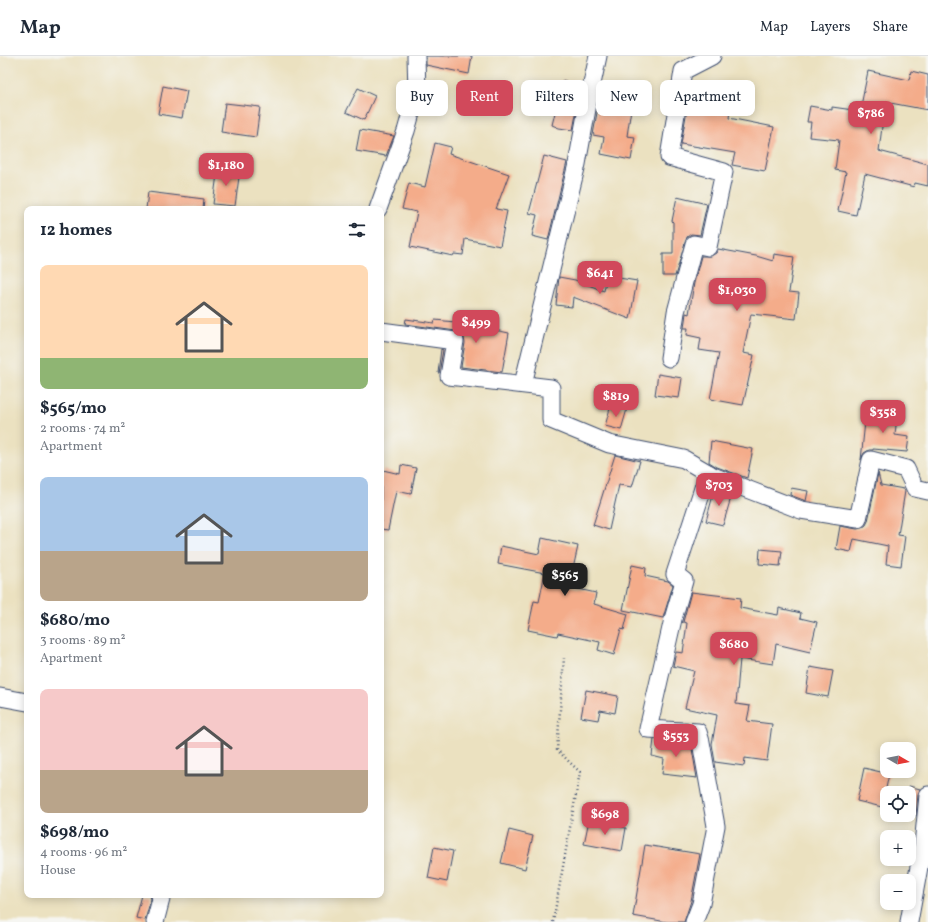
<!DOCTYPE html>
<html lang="en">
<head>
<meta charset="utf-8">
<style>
	body { margin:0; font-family:Vollkorn,serif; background:#f6f6f7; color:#1f2937; height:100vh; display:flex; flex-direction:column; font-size:15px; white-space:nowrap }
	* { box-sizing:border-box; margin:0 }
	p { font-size:13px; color:#747a83 }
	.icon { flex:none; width:22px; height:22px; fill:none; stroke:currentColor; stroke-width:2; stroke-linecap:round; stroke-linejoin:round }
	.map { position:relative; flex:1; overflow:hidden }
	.panel { position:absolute; left:24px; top:150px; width:360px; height:692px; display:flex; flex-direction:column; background:#fff; border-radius:8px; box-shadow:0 2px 10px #0003 }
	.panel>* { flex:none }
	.banner { position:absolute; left:396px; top:24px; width:380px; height:36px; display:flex; gap:8px }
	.needle { width:26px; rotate:99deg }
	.tools { position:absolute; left:880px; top:686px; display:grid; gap:8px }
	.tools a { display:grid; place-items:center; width:36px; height:36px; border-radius:8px; background:#fff; box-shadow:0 2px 10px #0003; font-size:20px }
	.price { position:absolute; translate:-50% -34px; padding:0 9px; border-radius:8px; background:#d1495b; color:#fff; font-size:13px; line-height:26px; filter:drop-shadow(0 1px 2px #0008) }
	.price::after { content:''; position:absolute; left:50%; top:24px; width:12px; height:9px; margin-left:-6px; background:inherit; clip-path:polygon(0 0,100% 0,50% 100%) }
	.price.current { background:#222; color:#fff }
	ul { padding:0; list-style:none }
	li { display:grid; align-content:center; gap:8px; height:212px; padding:0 16px }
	li span { display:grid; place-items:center; height:124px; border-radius:8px; color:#555 }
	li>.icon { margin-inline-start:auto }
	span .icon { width:72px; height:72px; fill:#fffc; stroke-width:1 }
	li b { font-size:17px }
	h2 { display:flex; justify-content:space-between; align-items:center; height:48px; padding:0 16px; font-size:17px }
	.tag { padding:0 14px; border-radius:8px; background:#fff; box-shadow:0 2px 10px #0003; font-size:14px; line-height:36px }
	.tag.current { background:#d1495b; color:#fff }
	header { display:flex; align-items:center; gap:24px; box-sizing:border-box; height:56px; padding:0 20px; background:#fff; border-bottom:1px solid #e0e1e3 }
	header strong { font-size:19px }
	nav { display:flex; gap:22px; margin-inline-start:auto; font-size:14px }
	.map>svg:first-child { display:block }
	.building { fill:#f4ac8a }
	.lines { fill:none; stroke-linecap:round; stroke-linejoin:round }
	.street-casing { stroke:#3a4a6d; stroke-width:19 }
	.path { stroke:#3a4a6d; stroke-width:2.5; stroke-dasharray:1 3; stroke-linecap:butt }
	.street { stroke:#fff; stroke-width:17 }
</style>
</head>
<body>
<header>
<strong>Map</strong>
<nav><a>Map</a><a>Layers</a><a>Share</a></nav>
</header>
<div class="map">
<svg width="928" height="866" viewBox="0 0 928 866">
	<rect width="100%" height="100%" fill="#f6f6f2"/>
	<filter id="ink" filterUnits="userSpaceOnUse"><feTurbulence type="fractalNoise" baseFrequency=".025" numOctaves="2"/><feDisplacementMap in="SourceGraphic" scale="8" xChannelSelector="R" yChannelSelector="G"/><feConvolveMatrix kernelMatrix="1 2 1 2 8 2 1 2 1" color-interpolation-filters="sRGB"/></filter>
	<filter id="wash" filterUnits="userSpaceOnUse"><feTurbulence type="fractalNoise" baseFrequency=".012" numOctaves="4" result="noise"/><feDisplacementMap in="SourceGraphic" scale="16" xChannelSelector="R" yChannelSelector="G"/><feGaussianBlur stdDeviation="0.9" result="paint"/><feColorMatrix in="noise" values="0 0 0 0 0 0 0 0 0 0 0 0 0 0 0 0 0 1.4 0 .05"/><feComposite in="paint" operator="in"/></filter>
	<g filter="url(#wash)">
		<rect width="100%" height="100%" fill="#ebe1c0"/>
		<g id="blocks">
			<g class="building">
				<polygon points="426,0 472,0 469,18 426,9"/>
				<polygon points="868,15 909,24 911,15 928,19 928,54 885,46 879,95 928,108 928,130 915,127 914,131 865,118 856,159 838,155 846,116 835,114 839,84 809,81 811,66 807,66 810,50 832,54 832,51 860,55"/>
				<polygon points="563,24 581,32 573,74 559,72 552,69"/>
				<polygon points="163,30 187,35 182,62 158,58"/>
				<polygon points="358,32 375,40 364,64 346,56"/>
				<polygon points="600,40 631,53 627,80 635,81 631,104 601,98 604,81 593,79"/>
				<polygon points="225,47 260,51 256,81 221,76"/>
				<polygon points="688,48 730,55 729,62 774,71 765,115 732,109 735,97 681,88"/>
				<polygon points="360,74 394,80 386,100 356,95"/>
				<polygon points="435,87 451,91 449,98 509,118 496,153 507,155 500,190 465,183 463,199 454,198 453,200 410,191 417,156 402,153 409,127 425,131"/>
				<polygon points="544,100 567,106 548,184 532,180 537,159 529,157"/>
				<polygon points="218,111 240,114 235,150 213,148"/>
				<polygon points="148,136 204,143 203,153 146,153"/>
				<polygon points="677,141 707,148 700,179 691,178 687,181 675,220 663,220 663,198 673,198 673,166 672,165"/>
				<polygon points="718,193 756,200 773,205 774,198 794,201 789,236 799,237 796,263 751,258 743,297 754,299 743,349 710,343 719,297 699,294 701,282 687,279 688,272 684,272 686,257 689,258 694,227 701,200 711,200 716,197"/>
				<polygon points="607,220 637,225 630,263 573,241 572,251 556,249 559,221 575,224 604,235"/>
				<polygon points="406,263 434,267 435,264 485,269 485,272 509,277 502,316 461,311 465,287 464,282 461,277 456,275 405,268"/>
				<polygon points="441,293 443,294 439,317 438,317"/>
				<polygon points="658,318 682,322 679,342 655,339"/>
				<polygon points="611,349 627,353 621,374 605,370"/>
				<polygon points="866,356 897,360 895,379 909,381 907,396 873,393 873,394 869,394 864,397 861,404"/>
				<polygon points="711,385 753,393 747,422 717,411 709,406"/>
				<polygon points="615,399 640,405 632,431 619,429 609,474 593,469"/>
				<polygon points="401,409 416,412 411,438 396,435 388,474 381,473 381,423 383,414 400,418"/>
				<polygon points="878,417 881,429 904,433 905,435 898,479 905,480 901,510 886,508 888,490 854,483 851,496 836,493 840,470 857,473 862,472 866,469 868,465"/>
				<polygon points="715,432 732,438 723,469 706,465"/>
				<polygon points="791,432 808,435 806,445 790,439"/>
				<polygon points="542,482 578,490 569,531 596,537 594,548 628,558 624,574 621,573 614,599 598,594 600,586 558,577 557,580 528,574 534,545 539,546 545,517 498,508 501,490 539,498"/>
				<polygon points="760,493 782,495 780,510 759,508"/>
				<polygon points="632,509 646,512 645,520 668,525 673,529 663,562 623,554"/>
				<polygon points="691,536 741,542 740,552 778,559 779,552 801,557 800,562 817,566 810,596 776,588 773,608 740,603 736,648 750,650 747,665 772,668 767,705 745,702 744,710 715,706 712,688 717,659 685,652 694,615 673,610 676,596 683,597 687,567 683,566"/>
				<polygon points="810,611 833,615 828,641 806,637"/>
				<polygon points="586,634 618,640 615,657 600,654 598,664 581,661"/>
				<polygon points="654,683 691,687 697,722 662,718 664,703 652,700"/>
				<polygon points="864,712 889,718 882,751 857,745"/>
				<polygon points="909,730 920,733 918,738 916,760 909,759"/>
				<polygon points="589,764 626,772 622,795 584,788"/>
				<polygon points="509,774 533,780 525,813 501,807"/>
				<polygon points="645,789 700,798 691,845 684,866 667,866 633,860"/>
				<polygon points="434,791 453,795 447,826 428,822"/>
				<polygon points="142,839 150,839 151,843 145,864 136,862"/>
			</g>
		</g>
	</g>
	<g filter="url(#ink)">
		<use href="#blocks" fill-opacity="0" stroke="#3a4a6d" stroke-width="1"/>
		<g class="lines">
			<g class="street-casing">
				<g id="street">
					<polyline points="378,153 406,75 417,36 416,0"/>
					<polyline points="381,275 455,285 449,320 551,332 551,364 609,388 684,403 713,420 801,454 858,463 871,404 906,413 915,432 928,435"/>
					<polyline points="669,302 676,256 694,188 708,191 724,116 669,101 683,15 712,0"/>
					<polyline points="523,328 577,108 589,42 598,0"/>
					<polyline points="0,641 27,646"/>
					<polyline points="155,866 161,843 160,839"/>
					<polyline points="694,866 701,848 716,770 701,686 698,676 648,673 673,563 684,525 675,518 708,417"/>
					<polyline points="909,866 923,789 928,739"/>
				</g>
			</g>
			<polyline class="path" points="553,866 580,716 557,694 564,602"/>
			<use href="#street" class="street"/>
		</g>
	</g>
</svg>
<div class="tools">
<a><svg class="needle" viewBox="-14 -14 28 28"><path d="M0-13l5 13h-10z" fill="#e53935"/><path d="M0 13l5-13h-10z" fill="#747a83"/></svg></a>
<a><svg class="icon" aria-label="locate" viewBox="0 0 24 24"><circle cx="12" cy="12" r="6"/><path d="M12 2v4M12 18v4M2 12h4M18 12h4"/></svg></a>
<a>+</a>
<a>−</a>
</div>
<b class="price" style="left:871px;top:79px">$786</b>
<b class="price" style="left:226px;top:131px">$1,180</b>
<b class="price" style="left:600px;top:239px">$641</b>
<b class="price" style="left:737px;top:256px">$1,030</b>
<b class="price" style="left:476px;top:288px">$499</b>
<b class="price" style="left:616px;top:362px">$819</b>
<b class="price" style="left:883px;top:378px">$358</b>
<b class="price" style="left:719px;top:451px">$703</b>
<b class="price current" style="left:565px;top:541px">$565</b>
<b class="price" style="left:734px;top:610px">$680</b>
<b class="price" style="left:676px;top:702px">$553</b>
<b class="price" style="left:605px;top:780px">$698</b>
<div class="banner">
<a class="tag">Buy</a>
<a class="tag current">Rent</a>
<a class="tag">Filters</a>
<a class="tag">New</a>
<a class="tag">Apartment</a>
</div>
<section class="panel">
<h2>12 homes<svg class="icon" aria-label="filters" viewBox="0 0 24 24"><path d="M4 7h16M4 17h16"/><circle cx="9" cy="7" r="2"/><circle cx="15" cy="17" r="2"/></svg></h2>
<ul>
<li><span style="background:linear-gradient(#ffd9b3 75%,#8fb573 0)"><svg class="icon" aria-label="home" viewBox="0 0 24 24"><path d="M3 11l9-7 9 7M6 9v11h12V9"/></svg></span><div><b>$565/mo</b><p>2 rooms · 74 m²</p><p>Apartment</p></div></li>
<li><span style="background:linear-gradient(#a9c7e8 60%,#b9a48a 0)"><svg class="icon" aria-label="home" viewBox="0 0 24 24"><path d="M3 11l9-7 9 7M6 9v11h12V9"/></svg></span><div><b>$680/mo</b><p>3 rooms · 89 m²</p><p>Apartment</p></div></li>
<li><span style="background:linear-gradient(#f6c9c9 65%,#b9a48a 0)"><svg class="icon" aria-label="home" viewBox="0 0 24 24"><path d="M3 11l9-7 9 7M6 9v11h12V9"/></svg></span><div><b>$698/mo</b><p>4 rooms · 96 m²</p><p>House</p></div></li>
</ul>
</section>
</div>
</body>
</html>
